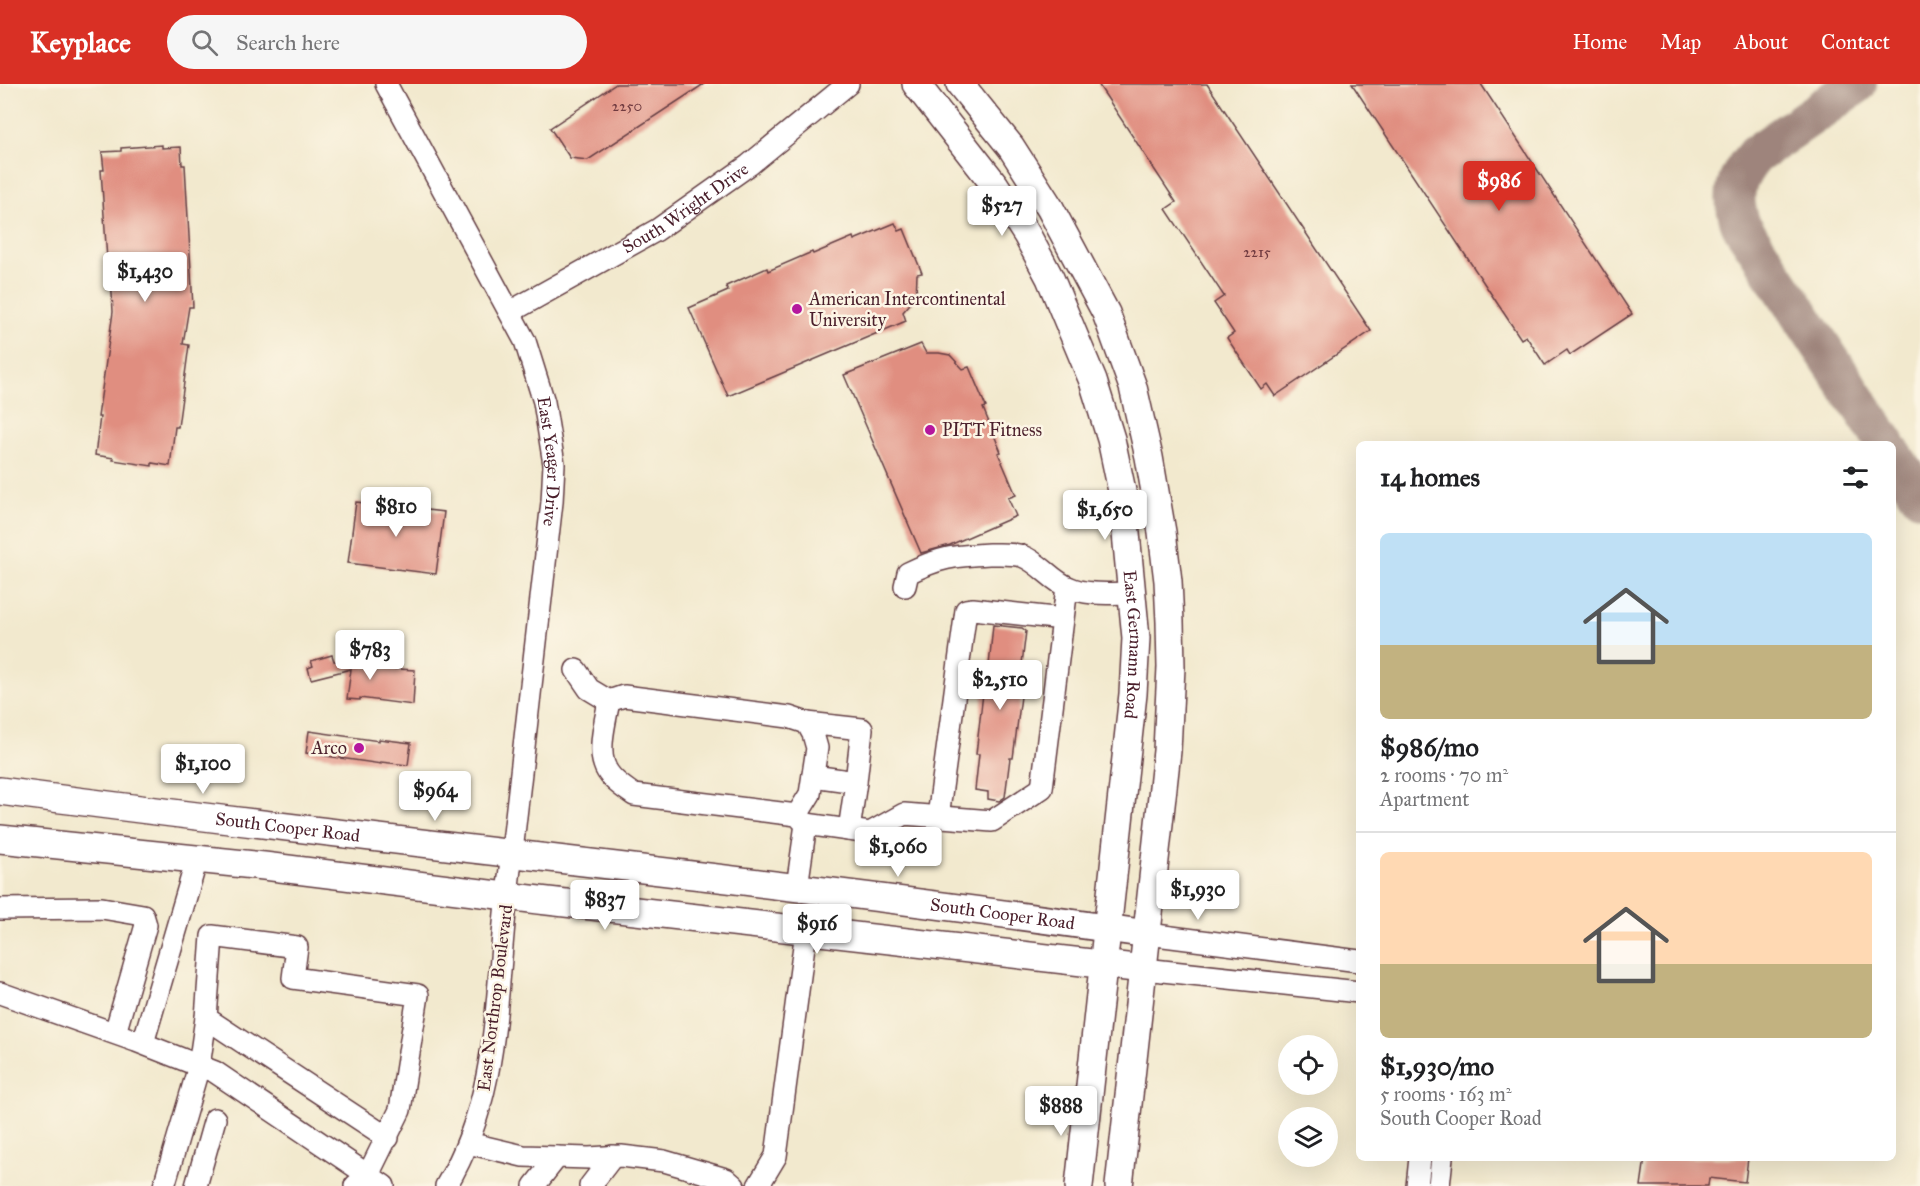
<!DOCTYPE html>
<html lang="en">
<head>
<meta charset="utf-8">
<style>
	body { margin:0; font-family:"IM FELL Great Primer",serif; background:#f6f6f6; color:#202124; height:100vh; display:flex; flex-direction:column; font-size:22px; white-space:nowrap }
	* { box-sizing:border-box; margin:0 }
	p { font-size:20px; color:#757577 }
	.icon { flex:none; width:33px; height:33px; fill:none; stroke:currentColor; stroke-width:2; stroke-linecap:round; stroke-linejoin:round }
	.map { position:relative; flex:1; overflow:hidden }
	.details { position:absolute; left:1356px; top:357px; width:540px; height:720px; display:flex; flex-direction:column; background:#fff; border-radius:9px; box-shadow:0 6px 24px #0002 }
	.details>* { flex:none }
	.fabs { position:absolute; left:1278px; top:951px; display:grid; gap:12px }
	.fabs a { display:grid; place-items:center; width:60px; height:60px; border-radius:50%; background:#fff; box-shadow:0 6px 24px #0002; font-size:30px }
	.price { position:absolute; translate:-50% -51px; padding:0 14px; border-radius:6px; background:#fff; color:#222; font-size:20px; line-height:39px; filter:drop-shadow(0 2px 3px #0008) }
	.price::after { content:''; position:absolute; left:50%; top:36px; width:18px; height:14px; margin-left:-9px; background:inherit; clip-path:polygon(0 0,100% 0,50% 100%) }
	.price.active { background:#d93025; color:#fff }
	ul { padding:0; list-style:none }
	li { display:grid; align-content:center; gap:12px; height:318px; padding:0 24px }
	li+li { border-top:2px solid #e0e0e0 }
	li span { display:grid; place-items:center; height:186px; border-radius:9px; color:#555 }
	li>.icon { margin-inline-start:auto }
	span .icon { width:108px; height:108px; fill:#fffc; stroke-width:1 }
	li b { font-size:26px }
	h2 { display:flex; justify-content:space-between; align-items:center; height:72px; padding:0 24px; font-size:26px }
	header { display:flex; align-items:center; gap:36px; box-sizing:border-box; height:84px; padding:0 30px; background:#d93025; color:#fff }
	header strong { font-size:28px }
	nav { display:flex; gap:33px; margin-inline-start:auto; font-size:21px }
	.search { width:420px; height:54px; background:#f6f6f6; display:flex; align-items:center; gap:15px; box-sizing:border-box; padding:0 21px; border-radius:33px; color:#757577; font-size:22px }
	.map>svg:first-child { display:block }
	.lines { fill:none; stroke-linecap:round; stroke-linejoin:round }
	.taxiway { stroke:#9e847c; stroke-width:40 }
	.building { fill:#e08e80 }
	.minor-casing { stroke:#633d43; stroke-width:24 }
	.major-casing { stroke:#633d43; stroke-width:30 }
	.minor { stroke:#fff; stroke-width:21 }
	.major { stroke:#fff; stroke-width:27 }
	.poi-dot { fill:#b5179e; stroke:#fcf5e5; stroke-width:2 }
	.labels { text-anchor:middle; stroke-width:5; stroke-linejoin:round; paint-order:stroke }
	.number-label { font-size:15px; fill:#703b40 }
	.street-label { font-size:18px; fill:#4a1f2b; stroke:#fcf5e5 }
	.poi-label { font-size:18px; fill:#4a1f2b; stroke:#fcf5e5; text-anchor:start }
</style>
</head>
<body>
<header>
<strong>Keyplace</strong>
<div class="search"><svg class="icon" aria-label="search" viewBox="0 0 24 24"><circle cx="10" cy="10" r="6"/><path d="M15 15l6 6"/></svg>Search here</div>
<nav><a>Home</a><a>Map</a><a>About</a><a>Contact</a></nav>
</header>
<div class="map">
<svg width="1920" height="1102" viewBox="0 0 1920 1102">
	<rect width="100%" height="100%" fill="#fcf5e5"/>
	<filter id="ink" filterUnits="userSpaceOnUse"><feTurbulence type="fractalNoise" baseFrequency=".0167" numOctaves="2"/><feDisplacementMap in="SourceGraphic" scale="12" xChannelSelector="R" yChannelSelector="G"/><feConvolveMatrix kernelMatrix="1 2 1 2 8 2 1 2 1" color-interpolation-filters="sRGB"/></filter>
	<filter id="wash" filterUnits="userSpaceOnUse"><feTurbulence type="fractalNoise" baseFrequency=".008" numOctaves="4" result="noise"/><feDisplacementMap in="SourceGraphic" scale="24" xChannelSelector="R" yChannelSelector="G"/><feGaussianBlur stdDeviation="1.35" result="paint"/><feColorMatrix in="noise" values="0 0 0 0 0 0 0 0 0 0 0 0 0 0 0 0 0 1.4 0 .05"/><feComposite in="paint" operator="in"/></filter>
	<g filter="url(#wash)">
		<rect width="100%" height="100%" fill="#f2e9ce"/>
		<g class="lines">
			<g class="taxiway">
				<path d="M 1857,0 L 1755,71 C 1735,94 1730,112 1741,141 L 1886,360"/>
				<polyline points="1893,371 1920,412"/>
			</g>
		</g>
		<g id="blocks">
			<g class="building">
				<polygon points="616,0 704,0 588,76 570,74 550,44"/>
				<polygon points="1098,0 1207,0 1371,247 1275,312 1267,300 1261,305 1227,254 1234,249 1214,219 1224,212 1166,125 1176,118"/>
				<polygon points="1352,0 1481,0 1632,230 1570,271 1567,266 1545,281 1526,252 1521,255"/>
				<polygon points="162,61 162,64 181,63 182,81 185,81 193,223 189,223 183,260 189,261 178,343 175,343 170,382 152,379 152,382 113,376 114,374 95,371 100,333 98,333 113,228 111,191 108,191 101,86 104,86 102,68 121,67 121,64"/>
				<polygon points="895,139 899,147 904,145 922,189 917,190 916,213 903,228 906,237 728,312 689,224 728,207 726,202 767,184 768,187 812,168 813,170 853,153 854,156"/>
				<polygon points="921,260 926,269 939,269 950,271 963,285 969,283 986,323 983,324 1001,368 998,369 1016,411 1008,414 1016,432 950,461 921,469 844,291"/>
				<polygon points="356,418 444,428 436,490 348,479"/>
				<polygon points="993,541 1022,544 1026,547 1020,596 1023,597 1013,674 1010,674 1005,713 999,717 988,715 988,708 975,706 979,670 976,670 985,592 988,592"/>
				<polygon points="332,571 334,577 364,580 364,583 415,586 413,621 360,614 360,616 347,615 351,585 311,595 308,584 313,582 311,577"/>
				<polygon points="309,647 379,657 379,655 411,659 408,681 381,678 381,680 306,669"/>
				<polygon points="1645,1074 1748,1074 1745,1098 1709,1094 1708,1102 1641,1102"/>
			</g>
		</g>
	</g>
	<g filter="url(#ink)">
		<use href="#blocks" fill-opacity="0" stroke="#633d43" stroke-width="1.5"/>
		<g class="lines">
			<g class="minor-casing">
				<g id="minor">
					<path id="s1" d="M 386,0 L 525,257 L 544,318 L 554,380 L 552,418 C 537,549 522,681 507,811 C 495,912 500,1013 446,1102"/>
					<path id="s2" d="M 510,228 L 657,146 L 749,81 L 848,0"/>
					<path d="M 905,502 L 908,489 C 941,473 953,472 989,470 C 999,470 1012,469 1022,472 C 1039,478 1052,497 1068,503 C 1087,512 1112,509 1132,509"/>
					<path d="M 576,586 L 589,605 L 609,617 C 606,634 598,663 604,680 C 608,694 623,703 634,711 L 797,731 L 806,740"/>
					<polyline points="609,617 624,612 789,633 807,639 813,650 817,664 810,710 797,731"/>
					<polyline points="807,639 862,645 856,698"/>
					<polyline points="813,692 856,698 849,746"/>
					<polyline points="938,733 966,526 973,525 1063,535"/>
					<polyline points="797,803 806,740 870,749 904,730 992,737 1042,704 1067,503"/>
					<polyline points="0,825 102,824 143,831 146,841 115,949"/>
					<polyline points="1148,850 1359,877"/>
					<polyline points="1144,885 1359,908"/>
					<polyline points="0,909 136,957 215,988 384,1102"/>
					<polyline points="143,959 197,775"/>
					<polyline points="468,1059 523,1072 589,1074 621,1072 664,1077 726,1095 734,1102"/>
					<polyline points="164,1102 199,982 206,934"/>
					<polyline points="196,1102 215,1035"/>
					<polyline points="355,1102 368,1091 400,1026 418,911 293,894 297,863 212,852 206,934 388,1054"/>
					<polyline points="534,1102 557,1073"/>
					<polyline points="590,1102 613,1072"/>
					<polyline points="758,1102 776,1072 806,847"/>
					<polyline points="1417,1102 1420,1074"/>
					<polyline points="1439,1102 1442,1074"/>
				</g>
			</g>
			<g class="major-casing">
				<g id="major">
					<path id="s3" d="M 916,0 L 995,101 L 1027,151 L 1050,194 L 1093,297 L 1111,355 L 1122,407 L 1136,554 L 1133,610 L 1079,1102"/>
					<polyline points="960,0 1011,63 1050,124 1106,229 1133,303 1149,373 1162,448 1168,497 1170,538 1171,583 1167,667 1119,1102"/>
					<path id="s4" d="M 0,707 C 382,758 766,795 1148,850"/>
					<polyline points="0,755 264,782 539,816 1144,885"/>
				</g>
			</g>
			<use href="#minor" class="minor"/>
			<use href="#major" class="major"/>
		</g>
	</g>
	<g class="poi-dot">
		<circle cx="797" cy="225" r="6"/>
		<circle cx="930" cy="346" r="6"/>
		<circle cx="359" cy="664" r="6"/>
	</g>
	<g class="labels">
		<g class="number-label">
			<text x="627" y="27">2250</text>
			<text x="1257" y="173">2215</text>
		</g>
		<g class="street-label">
			<text dy="6" stroke="none"><textPath href="#s2" startOffset="204">South Wright Drive</textPath></text>
			<text dy="6" stroke="none"><textPath href="#s1" startOffset="416">East Yeager Drive</textPath></text>
			<text dy="6" stroke="none"><textPath href="#s3" startOffset="616">East Germann Road</textPath></text>
			<text dy="6" stroke="none"><textPath href="#s4" startOffset="290">South Cooper Road</textPath></text>
			<text dy="6" stroke="none"><textPath href="#s4" startOffset="1010">South Cooper Road</textPath></text>
			<text transform="translate(495 914) rotate(-83)" y="6">East Northrop Boulevard</text>
		</g>
		<g class="poi-label">
			<text x="809" y="221">American Intercontinental<tspan x="809" dy="21">University</tspan></text>
			<text x="942" y="352">PITT Fitness</text>
			<text x="347" y="670" text-anchor="end">Arco</text>
		</g>
	</g>
</svg>
<div class="fabs">
<a><svg class="icon" aria-label="locate" viewBox="0 0 24 24"><circle cx="12" cy="12" r="6"/><path d="M12 2v4M12 18v4M2 12h4M18 12h4"/></svg></a>
<a><svg class="icon" aria-label="layers" viewBox="0 0 24 24"><path d="M12 4l9 5-9 5-9-5zM3 14l9 5 9-5"/></svg></a>
</div>
<b class="price active" style="left:1499px;top:128px">$986</b>
<b class="price" style="left:1002px;top:153px">$527</b>
<b class="price" style="left:145px;top:219px">$1,430</b>
<b class="price" style="left:396px;top:454px">$810</b>
<b class="price" style="left:1105px;top:457px">$1,650</b>
<b class="price" style="left:370px;top:597px">$783</b>
<b class="price" style="left:1000px;top:627px">$2,510</b>
<b class="price" style="left:203px;top:711px">$1,100</b>
<b class="price" style="left:435px;top:738px">$964</b>
<b class="price" style="left:898px;top:794px">$1,060</b>
<b class="price" style="left:1198px;top:837px">$1,930</b>
<b class="price" style="left:605px;top:847px">$837</b>
<b class="price" style="left:817px;top:871px">$916</b>
<b class="price" style="left:1061px;top:1053px">$888</b>
<section class="details">
<h2>14 homes<svg class="icon" aria-label="filters" viewBox="0 0 24 24"><path d="M4 7h16M4 17h16"/><circle cx="9" cy="7" r="2"/><circle cx="15" cy="17" r="2"/></svg></h2>
<ul>
<li><span style="background:linear-gradient(#bfe0f5 60%,#c2b280 0)"><svg class="icon" aria-label="home" viewBox="0 0 24 24"><path d="M3 11l9-7 9 7M6 9v11h12V9"/></svg></span><div><b>$986/mo</b><p>2 rooms · 70 m²</p><p>Apartment</p></div></li>
<li><span style="background:linear-gradient(#ffd9b3 60%,#c2b280 0)"><svg class="icon" aria-label="home" viewBox="0 0 24 24"><path d="M3 11l9-7 9 7M6 9v11h12V9"/></svg></span><div><b>$1,930/mo</b><p>5 rooms · 163 m²</p><p>South Cooper Road</p></div></li>
</ul>
</section>
</div>
</body>
</html>
